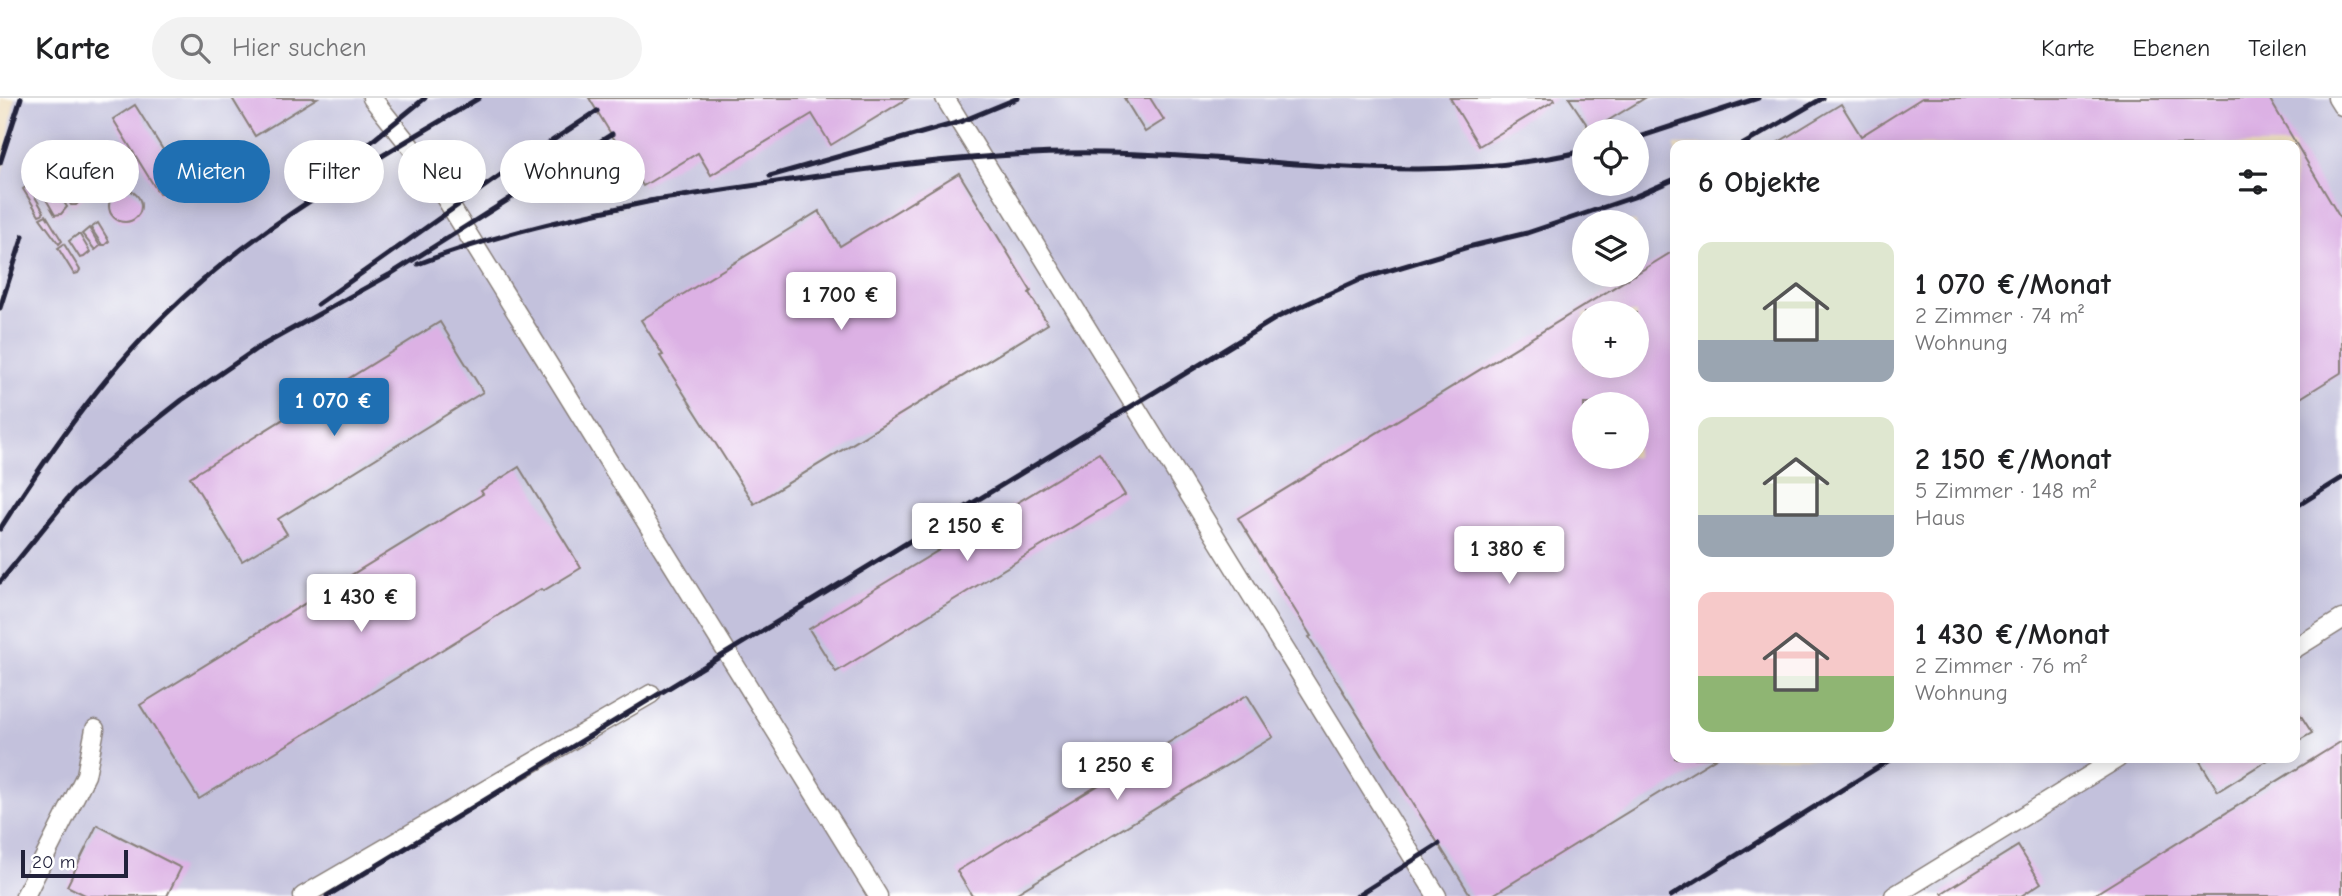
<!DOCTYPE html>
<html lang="de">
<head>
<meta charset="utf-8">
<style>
	body { margin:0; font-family:"Comic Neue",sans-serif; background:#f2f2f2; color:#202124; height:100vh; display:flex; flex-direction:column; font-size:26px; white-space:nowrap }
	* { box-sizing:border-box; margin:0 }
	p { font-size:23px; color:#757577 }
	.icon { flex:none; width:38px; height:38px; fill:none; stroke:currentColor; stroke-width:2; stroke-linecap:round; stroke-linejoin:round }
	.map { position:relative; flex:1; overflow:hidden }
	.panel { position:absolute; left:1670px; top:42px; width:630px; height:623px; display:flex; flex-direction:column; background:#fff; border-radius:14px; box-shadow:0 4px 18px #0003 }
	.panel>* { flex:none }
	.banner { position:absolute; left:21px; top:42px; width:665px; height:63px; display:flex; gap:14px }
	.controls { position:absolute; left:1572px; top:21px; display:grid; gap:14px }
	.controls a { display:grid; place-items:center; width:77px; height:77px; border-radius:50%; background:#fff; box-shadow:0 4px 18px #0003; font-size:35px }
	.scale { position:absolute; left:21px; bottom:18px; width:107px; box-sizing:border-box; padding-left:7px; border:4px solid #22223b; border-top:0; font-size:19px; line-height:24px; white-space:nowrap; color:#22223b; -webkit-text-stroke:5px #fff; paint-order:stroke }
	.price { position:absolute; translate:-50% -60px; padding:0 16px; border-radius:7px; background:#fff; color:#222; font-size:23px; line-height:46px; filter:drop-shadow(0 2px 4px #0008) }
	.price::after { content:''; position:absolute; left:50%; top:42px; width:21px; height:16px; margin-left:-10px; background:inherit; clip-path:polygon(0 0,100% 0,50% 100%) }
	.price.active { background:#1f6fb2; color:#fff }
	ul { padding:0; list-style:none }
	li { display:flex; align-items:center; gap:21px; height:175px; padding:0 28px }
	li span { display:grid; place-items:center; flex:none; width:196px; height:140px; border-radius:14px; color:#555 }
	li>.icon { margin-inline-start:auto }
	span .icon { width:84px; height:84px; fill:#fffc; stroke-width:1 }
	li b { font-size:30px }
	h2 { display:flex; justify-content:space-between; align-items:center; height:84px; padding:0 28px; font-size:30px }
	.pill { padding:0 24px; border-radius:32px; background:#fff; box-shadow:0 4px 18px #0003; font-size:24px; line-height:63px }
	.pill.active { background:#1f6fb2; color:#fff }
	header { display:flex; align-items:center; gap:42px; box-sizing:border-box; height:98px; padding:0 35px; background:#fff; border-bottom:2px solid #e0e0e0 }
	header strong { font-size:33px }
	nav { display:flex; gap:38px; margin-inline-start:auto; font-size:24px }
	.search { width:490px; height:63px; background:#f2f2f2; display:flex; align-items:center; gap:18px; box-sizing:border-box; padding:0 24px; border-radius:38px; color:#757577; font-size:26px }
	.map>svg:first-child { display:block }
	.industrial { fill:#c3c1dc; fill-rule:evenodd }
	.building { fill:#dcb1e4; fill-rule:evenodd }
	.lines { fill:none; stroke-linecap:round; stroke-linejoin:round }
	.lane-casing { stroke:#887f7a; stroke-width:21 }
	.lane { stroke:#fff; stroke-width:18 }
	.rail { stroke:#22223b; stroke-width:5 }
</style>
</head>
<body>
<header>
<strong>Karte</strong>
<div class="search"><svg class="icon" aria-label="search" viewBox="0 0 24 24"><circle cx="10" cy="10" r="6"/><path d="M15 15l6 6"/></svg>Hier suchen</div>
<nav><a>Karte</a><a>Ebenen</a><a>Teilen</a></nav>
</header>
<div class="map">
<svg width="2342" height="798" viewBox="0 0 2342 798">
	<rect width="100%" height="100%" fill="#fff"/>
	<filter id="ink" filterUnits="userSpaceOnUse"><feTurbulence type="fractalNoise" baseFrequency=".0143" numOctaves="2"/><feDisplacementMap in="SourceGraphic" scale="14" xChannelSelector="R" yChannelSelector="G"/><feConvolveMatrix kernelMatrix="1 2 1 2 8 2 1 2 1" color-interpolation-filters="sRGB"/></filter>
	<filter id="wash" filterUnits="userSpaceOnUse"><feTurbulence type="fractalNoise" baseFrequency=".00686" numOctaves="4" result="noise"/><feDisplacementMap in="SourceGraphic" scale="28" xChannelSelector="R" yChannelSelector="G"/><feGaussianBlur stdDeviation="1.57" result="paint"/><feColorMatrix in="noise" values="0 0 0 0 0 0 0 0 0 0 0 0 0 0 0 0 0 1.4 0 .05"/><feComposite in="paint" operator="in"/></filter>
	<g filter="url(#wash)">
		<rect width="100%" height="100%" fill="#eddcba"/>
		<path class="industrial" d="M 15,0 L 2342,0 L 2342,798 L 0,798 L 0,86 ZM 1584,33 L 1636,33 L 1636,86 L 1584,86 ZM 1675,47 L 2294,47 L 2294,660 L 1675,660 ZM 1584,124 L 1636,124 L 1636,177 L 1584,177 ZM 1584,215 L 1636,215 L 1636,268 L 1584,268 ZM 1584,306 L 1636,306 L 1636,359 L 1584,359 Z"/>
		<g id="blocks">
			<g class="building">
				<polygon points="232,0 317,0 255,38"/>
				<polygon points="589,0 908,0 831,47 812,16 711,77 698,55 643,88"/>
				<polygon points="1124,0 1150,0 1164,22 1145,34"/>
				<polygon points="1450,0 1554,0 1555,2 1479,48"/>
				<polygon points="1569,0 1645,0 1591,33"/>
				<polygon points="1922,0 2269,0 2342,123 2342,274 2294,304 2294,47 1774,47 1841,6 1861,38"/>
				<polygon points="135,7 182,82 159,96 113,21"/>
				<circle cx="69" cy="57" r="7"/>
				<circle cx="100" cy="67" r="16"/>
				<polygon points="66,72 83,100 76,107 71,107 54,80 58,74"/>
				<polygon points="959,75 1031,193 1029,195 1048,226 754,406 660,258 663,257 641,222 819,113 840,148"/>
				<polygon points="45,82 50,82 67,109 61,116 55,117 39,89"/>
				<polygon points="28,87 44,114 42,116 39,117 23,91"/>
				<circle cx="125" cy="108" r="16"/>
				<polygon points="46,117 62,143 59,146 40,120"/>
				<polygon points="98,125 109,143 105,147 102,147 91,130"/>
				<polygon points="89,130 100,148 95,152 82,136"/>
				<polygon points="77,137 80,137 90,154 84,159 80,160 69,143"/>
				<polygon points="64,146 80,172 78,175 74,176 58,150"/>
				<path d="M 1675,152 L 1675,660 L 1716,660 L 1491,798 L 1471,798 L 1309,539 L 1311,538 L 1238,420 ZM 1584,215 L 1636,215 L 1636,268 L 1584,268 ZM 1584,306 L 1636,306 L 1636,359 L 1584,359 Z"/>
				<polygon points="440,224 483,294 278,421 287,436 242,463 190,379"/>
				<polygon points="1099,355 1125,397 836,574 809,531"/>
				<polygon points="519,369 581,470 543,493 541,491 199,701 140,607 483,396 481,393"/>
				<polygon points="1247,597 1273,639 1012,798 972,798 957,773"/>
				<polygon points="2294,607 2312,635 2294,645"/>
				<polygon points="2342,643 2342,798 2092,798"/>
				<polygon points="2198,660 2271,660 2218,693"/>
				<polygon points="97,727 181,770 167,798 87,798 67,788"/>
				<polygon points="2018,748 2041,785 2021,798 1944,798 1942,795"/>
			</g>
		</g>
	</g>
	<g filter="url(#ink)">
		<use href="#blocks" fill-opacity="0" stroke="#887f7a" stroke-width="2"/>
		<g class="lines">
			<g class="lane-casing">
				<g id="lane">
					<polyline points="372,0 425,67 878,798"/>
					<polyline points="945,0 1437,798"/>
					<polyline points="2337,0 2342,8"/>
					<polyline points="2294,551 2342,521"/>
					<polyline points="25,798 86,677 95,631"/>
					<polyline points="303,798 651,596"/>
					<polyline points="1894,798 2118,660"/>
				</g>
			</g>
			<use href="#lane" class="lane"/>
			<g class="rail">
				<polyline points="1636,40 1758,0"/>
				<polyline points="1742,47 1823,0"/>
				<polyline points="0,65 21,0"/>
				<polyline points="770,78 960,24 1018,0"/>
				<polyline points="306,97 425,0"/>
				<path d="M 649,103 C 796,82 958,52 1105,55 C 1268,57 1421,91 1584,53"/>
				<path d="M 418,166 C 496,136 575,119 657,102"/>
				<polyline points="318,206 502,76 597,13"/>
				<polyline points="0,210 23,138"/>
				<polyline points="2294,410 2342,380"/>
				<path d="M 0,431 C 48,356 101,280 165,217 C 255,128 371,65 479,0"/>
				<polyline points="0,484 73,394 135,339 182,302 256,251 389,177 612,36"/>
				<polyline points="327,798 1278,219 1361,181 1468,149 1527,135 1634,99 1675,81"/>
				<polyline points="1357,798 1439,746"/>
				<polyline points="1671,798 1893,660"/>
			</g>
		</g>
	</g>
</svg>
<div class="controls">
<a><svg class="icon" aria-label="locate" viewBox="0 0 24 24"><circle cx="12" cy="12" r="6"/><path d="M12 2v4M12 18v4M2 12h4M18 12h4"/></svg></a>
<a><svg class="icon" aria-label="layers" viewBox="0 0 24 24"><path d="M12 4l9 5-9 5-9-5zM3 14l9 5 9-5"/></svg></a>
<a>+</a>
<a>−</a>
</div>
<div class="scale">20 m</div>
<b class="price" style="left:841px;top:234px">1 700 €</b>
<b class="price active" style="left:334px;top:340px">1 070 €</b>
<b class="price" style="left:967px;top:465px">2 150 €</b>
<b class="price" style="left:1509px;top:488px">1 380 €</b>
<b class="price" style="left:361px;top:536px">1 430 €</b>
<b class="price" style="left:1117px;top:704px">1 250 €</b>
<div class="banner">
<a class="pill">Kaufen</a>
<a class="pill active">Mieten</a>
<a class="pill">Filter</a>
<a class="pill">Neu</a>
<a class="pill">Wohnung</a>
</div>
<section class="panel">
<h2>6 Objekte<svg class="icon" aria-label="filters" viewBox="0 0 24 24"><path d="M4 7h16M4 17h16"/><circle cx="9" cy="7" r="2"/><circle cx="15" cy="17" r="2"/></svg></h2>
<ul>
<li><span style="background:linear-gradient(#dfe7d0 70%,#9aa5b1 0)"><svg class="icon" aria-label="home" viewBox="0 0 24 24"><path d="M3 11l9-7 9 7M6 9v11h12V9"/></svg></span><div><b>1 070 €/Monat</b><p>2 Zimmer · 74 m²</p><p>Wohnung</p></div></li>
<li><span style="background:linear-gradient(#dfe7d0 70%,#9aa5b1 0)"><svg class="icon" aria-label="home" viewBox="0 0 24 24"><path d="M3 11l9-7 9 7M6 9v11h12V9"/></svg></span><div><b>2 150 €/Monat</b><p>5 Zimmer · 148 m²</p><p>Haus</p></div></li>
<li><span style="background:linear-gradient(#f6c9c9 60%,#8fb573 0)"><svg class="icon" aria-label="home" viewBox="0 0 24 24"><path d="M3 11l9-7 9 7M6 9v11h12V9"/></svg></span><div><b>1 430 €/Monat</b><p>2 Zimmer · 76 m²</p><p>Wohnung</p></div></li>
</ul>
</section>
</div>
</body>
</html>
